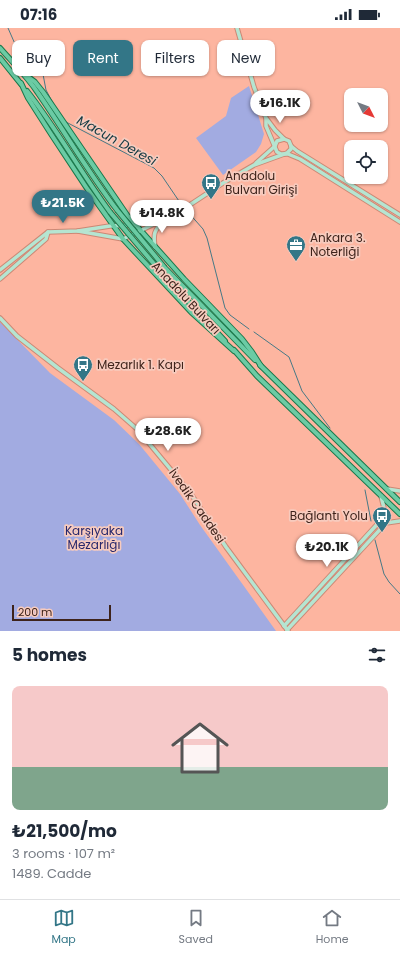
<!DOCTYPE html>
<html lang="en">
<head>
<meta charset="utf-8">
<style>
	body { margin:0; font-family:Poppins,sans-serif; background:#f2f2f3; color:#1f2937; height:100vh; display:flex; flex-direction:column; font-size:15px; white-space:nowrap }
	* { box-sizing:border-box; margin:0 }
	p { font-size:13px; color:#747a83 }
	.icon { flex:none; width:22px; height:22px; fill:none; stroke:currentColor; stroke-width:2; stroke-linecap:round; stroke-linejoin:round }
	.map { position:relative; height:603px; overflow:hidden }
	.side { display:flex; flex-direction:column; background:#fff; flex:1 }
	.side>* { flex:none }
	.top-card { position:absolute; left:12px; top:12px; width:376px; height:36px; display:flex; gap:8px }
	.needle { width:26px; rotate:132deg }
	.buttons { position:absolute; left:344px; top:60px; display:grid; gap:8px }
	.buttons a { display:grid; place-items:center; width:44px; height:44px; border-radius:8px; background:#fff; box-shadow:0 1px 3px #0004; font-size:20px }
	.scale { position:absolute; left:12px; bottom:10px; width:99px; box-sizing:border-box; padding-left:4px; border:2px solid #3e231b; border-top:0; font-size:11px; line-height:14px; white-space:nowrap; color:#3e231b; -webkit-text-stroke:3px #f7cbbe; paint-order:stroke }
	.price { position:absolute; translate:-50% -34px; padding:0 9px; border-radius:14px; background:#fff; color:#222; font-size:13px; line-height:26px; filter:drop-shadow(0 1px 2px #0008) }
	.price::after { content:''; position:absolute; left:50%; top:24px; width:12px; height:9px; margin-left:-6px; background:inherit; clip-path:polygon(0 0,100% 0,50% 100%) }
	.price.selected { background:#337687; color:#fff }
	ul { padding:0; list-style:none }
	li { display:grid; align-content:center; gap:8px; height:212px; padding:0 12px }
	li+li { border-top:1px solid #e0e1e3 }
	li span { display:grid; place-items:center; height:124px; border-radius:8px; color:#555 }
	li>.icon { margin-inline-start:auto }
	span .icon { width:72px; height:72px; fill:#fffc; stroke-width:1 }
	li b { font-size:17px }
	h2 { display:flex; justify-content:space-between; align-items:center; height:48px; padding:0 12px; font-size:17px }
	.chip { padding:0 14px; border-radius:8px; background:#fff; box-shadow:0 1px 3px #0004; font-size:14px; line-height:36px }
	.chip.selected { background:#337687; color:#fff }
	.status { display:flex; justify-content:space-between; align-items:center; height:28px; padding:0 20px; background:#fff; direction:ltr }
	.status svg { height:11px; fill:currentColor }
	.tab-bar { display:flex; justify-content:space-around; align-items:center; height:56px; border-top:1px solid #e0e1e3; background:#fff; font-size:11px; color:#747a83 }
	.tab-bar a { display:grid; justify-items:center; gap:2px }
	.tab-bar .selected { color:#337687 }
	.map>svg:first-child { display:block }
	.green { fill:#a2abe1 }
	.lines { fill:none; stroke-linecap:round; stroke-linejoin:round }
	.stream { stroke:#467986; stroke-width:1 }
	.secondary-casing { stroke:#cc8875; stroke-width:5.5 }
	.primary-casing { stroke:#1b794c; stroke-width:6 }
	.secondary { stroke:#b5e5d1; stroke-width:3.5 }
	.primary { stroke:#6bcba4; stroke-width:4 }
	.primary-bridge-casing { stroke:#1b794c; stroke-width:6; stroke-linecap:butt }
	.primary-bridge { stroke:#6bcba4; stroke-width:4 }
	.labels { text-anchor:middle; stroke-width:3.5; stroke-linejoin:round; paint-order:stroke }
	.poi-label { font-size:12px; fill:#3e231b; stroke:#f7cbbe; text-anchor:start }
	.street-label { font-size:12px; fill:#3e231b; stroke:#f7cbbe }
	.park-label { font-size:12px; fill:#26266b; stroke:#f7cbbe }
	.water-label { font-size:13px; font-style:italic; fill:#103841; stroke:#f7cbbe }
</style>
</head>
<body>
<div class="status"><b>07:16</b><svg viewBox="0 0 49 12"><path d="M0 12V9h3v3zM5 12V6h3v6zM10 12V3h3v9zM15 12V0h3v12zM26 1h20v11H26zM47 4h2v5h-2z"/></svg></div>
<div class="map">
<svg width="400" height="603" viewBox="0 0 400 603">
	<rect width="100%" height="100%" fill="#fdb5a0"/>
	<g class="green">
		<polygon points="249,58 264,106 261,116 256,124 223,147 196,110 226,88 231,70"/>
		<polygon points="0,294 50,345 114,392 139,416 180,466 200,497 276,603 0,603"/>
	</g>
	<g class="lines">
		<g class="stream">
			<polyline points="8,0 15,16 42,41 46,62 53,75"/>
			<polyline points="66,94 154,140 162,148 183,179"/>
			<polyline points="187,183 203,201 207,210 225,280 230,287 249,301"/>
			<polyline points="254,304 289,329 302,363 330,400"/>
			<polyline points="365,462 371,493"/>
			<polyline points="375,512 384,546 389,554 400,566"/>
		</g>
		<g class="secondary-casing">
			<g id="secondary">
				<polyline points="237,0 254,59 266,90 275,102 284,111 289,113 291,118 297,123 400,187"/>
				<polyline points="266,91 266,98 277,124 281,126 288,126 300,131 400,194"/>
				<polyline points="256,135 275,118 277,113 284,111"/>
				<polyline points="78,203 123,211 179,184 223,155 254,137 287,125 291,121 291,118"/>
				<path d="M 155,219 C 153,206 154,204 162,193"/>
				<polyline points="0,242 48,204 78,203 110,198 132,197 157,194"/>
				<polyline points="0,251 46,211 48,204"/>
				<polyline points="0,290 17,308 58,340 114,381 138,402 191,466 226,519 288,603"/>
				<polyline points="387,461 400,463"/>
				<polyline points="284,598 382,491 384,480 381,468"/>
				<polyline points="287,602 386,495 400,493"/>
			</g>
		</g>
		<g class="primary-casing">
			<g id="primary">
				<path d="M 0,20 C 13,35 27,48 38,65 C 65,104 88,144 117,182"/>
				<polyline points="0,30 21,56"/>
				<polyline points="23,45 35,54 43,64 127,187 184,251 242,311 252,324 261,338"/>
				<polyline points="21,55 28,70 51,106 88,162 123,211 191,284 234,323"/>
				<path d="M 27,63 C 57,101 81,145 110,184"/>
				<polyline points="165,240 255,332"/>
				<polyline points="160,243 225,313"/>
				<polyline points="234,322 257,348 400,486"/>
				<polyline points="260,337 400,474"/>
			</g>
		</g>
		<use href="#secondary" class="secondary"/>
		<use href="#primary" class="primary"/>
		<g class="primary-bridge-casing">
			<g id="primary-bridge">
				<polyline points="117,182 165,240"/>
				<polyline points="110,184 160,243"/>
			</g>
		</g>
		<use href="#primary-bridge" class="primary-bridge"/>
	</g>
	<defs>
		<g id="bus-pin" transform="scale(1)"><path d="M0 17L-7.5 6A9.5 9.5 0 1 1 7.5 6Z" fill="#337687" stroke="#f7cbbe"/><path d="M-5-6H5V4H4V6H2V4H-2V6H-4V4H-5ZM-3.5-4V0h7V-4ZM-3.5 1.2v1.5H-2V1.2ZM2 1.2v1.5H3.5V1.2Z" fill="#fff"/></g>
		<g id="office-pin" transform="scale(1)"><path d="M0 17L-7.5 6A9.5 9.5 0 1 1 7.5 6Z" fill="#337687" stroke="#f7cbbe"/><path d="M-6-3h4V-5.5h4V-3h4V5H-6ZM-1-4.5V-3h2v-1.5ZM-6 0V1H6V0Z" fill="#fff"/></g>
	</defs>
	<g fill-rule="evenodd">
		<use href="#bus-pin" x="211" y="155"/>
		<use href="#office-pin" x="296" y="217"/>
		<use href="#bus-pin" x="83" y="337"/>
		<use href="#bus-pin" x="382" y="488"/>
	</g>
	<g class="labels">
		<g class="poi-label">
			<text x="225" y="152">Anadolu<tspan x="225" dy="14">Bulvarı Girişi</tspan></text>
			<text x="310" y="214">Ankara 3.<tspan x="310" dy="14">Noterliği</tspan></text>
			<text x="97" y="341">Mezarlık 1. Kapı</text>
			<text x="368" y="492" text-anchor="end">Bağlantı Yolu</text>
		</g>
		<g class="street-label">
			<text transform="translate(186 270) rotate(47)" y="4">Anadolu Bulvarı</text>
			<text transform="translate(197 478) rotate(55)" y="4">İvedik Caddesi</text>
		</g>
		<g class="park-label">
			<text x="94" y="507">Karşıyaka<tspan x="94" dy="14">Mezarlığı</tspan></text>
		</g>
		<g class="water-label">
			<text transform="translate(117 112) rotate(29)" y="5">Macun Deresi</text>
		</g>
	</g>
</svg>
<div class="buttons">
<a><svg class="needle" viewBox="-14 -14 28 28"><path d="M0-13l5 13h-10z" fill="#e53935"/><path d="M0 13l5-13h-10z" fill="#747a83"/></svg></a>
<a><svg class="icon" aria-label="locate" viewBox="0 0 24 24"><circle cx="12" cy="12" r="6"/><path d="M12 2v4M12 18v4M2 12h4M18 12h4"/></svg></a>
</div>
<div class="scale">200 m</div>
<b class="price" style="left:280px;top:96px">₺16.1K</b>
<b class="price selected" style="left:63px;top:196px">₺21.5K</b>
<b class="price" style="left:162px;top:206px">₺14.8K</b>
<b class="price" style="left:168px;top:424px">₺28.6K</b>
<b class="price" style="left:327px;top:540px">₺20.1K</b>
<div class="top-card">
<a class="chip">Buy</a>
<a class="chip selected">Rent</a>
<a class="chip">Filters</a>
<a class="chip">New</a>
</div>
</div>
<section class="side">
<h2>5 homes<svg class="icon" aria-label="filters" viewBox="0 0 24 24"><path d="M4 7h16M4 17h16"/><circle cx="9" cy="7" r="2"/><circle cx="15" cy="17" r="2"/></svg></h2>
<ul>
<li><span style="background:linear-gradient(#f6c9c9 65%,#7fa58c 0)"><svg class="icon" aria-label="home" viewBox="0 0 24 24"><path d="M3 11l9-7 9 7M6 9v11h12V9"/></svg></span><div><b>₺21,500/mo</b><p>3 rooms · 107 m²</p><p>1489. Cadde</p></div></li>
</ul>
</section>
<nav class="tab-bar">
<a class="selected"><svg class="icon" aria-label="map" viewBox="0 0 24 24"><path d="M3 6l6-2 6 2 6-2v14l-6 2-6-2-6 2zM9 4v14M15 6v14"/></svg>Map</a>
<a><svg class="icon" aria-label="saved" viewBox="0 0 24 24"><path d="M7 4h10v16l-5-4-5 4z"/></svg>Saved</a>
<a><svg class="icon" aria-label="home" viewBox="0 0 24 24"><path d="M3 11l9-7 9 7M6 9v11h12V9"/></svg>Home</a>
</nav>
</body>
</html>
